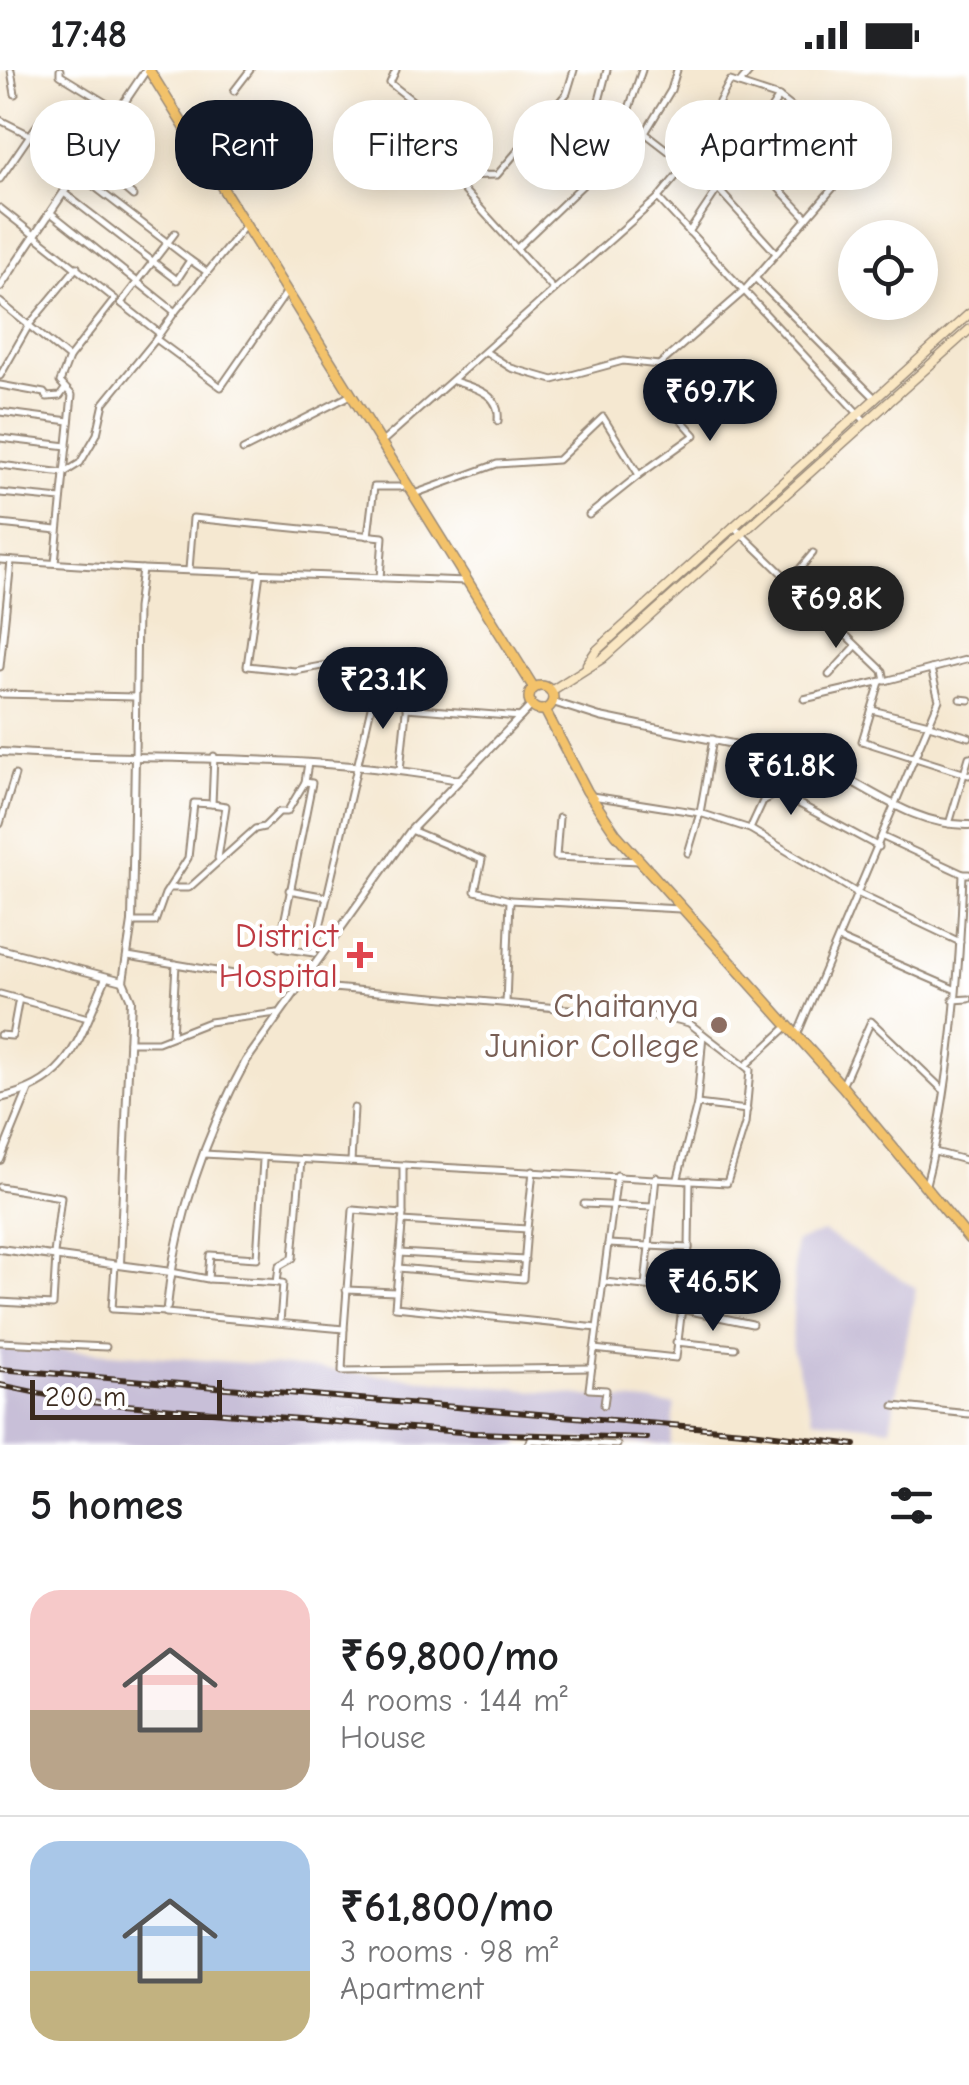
<!DOCTYPE html>
<html lang="en">
<head>
<meta charset="utf-8">
<style>
	body { margin:0; font-family:"Comic Neue",sans-serif; background:#f6f6f6; color:#202124; height:100vh; display:flex; flex-direction:column; font-size:38px; white-space:nowrap }
	* { box-sizing:border-box; margin:0 }
	p { font-size:32px; color:#757577 }
	.icon { flex:none; width:55px; height:55px; fill:none; stroke:currentColor; stroke-width:2; stroke-linecap:round; stroke-linejoin:round }
	.map { position:relative; height:1375px; overflow:hidden }
	.sheet { display:flex; flex-direction:column; background:#fff; flex:1 }
	.sheet>* { flex:none }
	.guide { position:absolute; left:30px; top:30px; width:910px; height:90px; display:flex; gap:20px }
	.controls { position:absolute; left:838px; top:150px; display:grid; gap:20px }
	.controls a { display:grid; place-items:center; width:100px; height:100px; border-radius:50%; background:#fff; box-shadow:0 5px 25px #0003; font-size:50px }
	.scale { position:absolute; left:30px; bottom:25px; width:192px; box-sizing:border-box; padding-left:10px; border:5px solid #3b2a1e; border-top:0; font-size:28px; line-height:35px; white-space:nowrap; color:#3b2a1e; -webkit-text-stroke:8px #fff; paint-order:stroke }
	.price { position:absolute; translate:-50% -85px; padding:0 22px; border-radius:35px; background:#111827; color:#fff; font-size:32px; line-height:65px; filter:drop-shadow(0 2px 5px #0008) }
	.price::after { content:''; position:absolute; left:50%; top:60px; width:30px; height:22px; margin-left:-15px; background:inherit; clip-path:polygon(0 0,100% 0,50% 100%) }
	.price.active { background:#222; color:#fff }
	ul { padding:0; list-style:none }
	li { display:flex; align-items:center; gap:30px; height:250px; padding:0 30px }
	li+li { border-top:2px solid #e0e0e0 }
	li span { display:grid; place-items:center; flex:none; width:280px; height:200px; border-radius:30px; color:#555 }
	li>.icon { margin-inline-start:auto }
	span .icon { width:120px; height:120px; fill:#fffc; stroke-width:1 }
	li b { font-size:42px }
	h2 { display:flex; justify-content:space-between; align-items:center; height:120px; padding:0 30px; font-size:42px }
	.pill { padding:0 35px; border-radius:40px; background:#fff; box-shadow:0 5px 25px #0003; font-size:35px; line-height:90px }
	.pill.active { background:#111827; color:#fff }
	.status { display:flex; justify-content:space-between; align-items:center; height:70px; padding:0 50px; background:#fff; direction:ltr }
	.status svg { height:28px; fill:currentColor }
	.map>svg:first-child { display:block }
	.industrial { fill:#c8bfd8 }
	.lines { fill:none; stroke-linecap:round; stroke-linejoin:round }
	.minor-casing { stroke:#988978; stroke-width:9 }
	.tertiary-casing { stroke:#988978; stroke-width:10 }
	.secondary-casing { stroke:#988978; stroke-width:11 }
	.trunk-casing { stroke:#988978; stroke-width:12 }
	.minor { stroke:#fff; stroke-width:5 }
	.tertiary { stroke:#fff; stroke-width:6 }
	.secondary { stroke:#fae7c3; stroke-width:8 }
	.trunk { stroke:#f3c26a; stroke-width:9 }
	.rail-casing { stroke:#3b2a1e; stroke-width:6 }
	.rail { stroke:#fff; stroke-width:2.5; stroke-dasharray:8; stroke-linecap:butt }
	.health-dot { fill:#e0444e; stroke:#fff; stroke-width:4 }
	.education-dot { fill:#8d6e63; stroke:#fff; stroke-width:4 }
	.labels { text-anchor:middle; stroke-width:9; stroke-linejoin:round; paint-order:stroke }
	.health-label { font-size:35px; fill:#be3a42; stroke:#fff; text-anchor:end }
	.education-label { font-size:35px; fill:#785e54; stroke:#fff; text-anchor:end }
</style>
</head>
<body>
<div class="status"><b>17:48</b><svg viewBox="0 0 49 12"><path d="M0 12V9h3v3zM5 12V6h3v6zM10 12V3h3v9zM15 12V0h3v12zM26 1h20v11H26zM47 4h2v5h-2z"/></svg></div>
<div class="map">
<svg width="969" height="1375" viewBox="0 0 969 1375">
	<rect width="100%" height="100%" fill="#fff"/>
	<filter id="ink" filterUnits="userSpaceOnUse"><feTurbulence type="fractalNoise" baseFrequency=".01" numOctaves="2"/><feDisplacementMap in="SourceGraphic" scale="20" xChannelSelector="R" yChannelSelector="G"/><feConvolveMatrix kernelMatrix="1 2 1 2 8 2 1 2 1" color-interpolation-filters="sRGB"/></filter>
	<filter id="wash" filterUnits="userSpaceOnUse"><feTurbulence type="fractalNoise" baseFrequency=".0048" numOctaves="4" result="noise"/><feDisplacementMap in="SourceGraphic" scale="40" xChannelSelector="R" yChannelSelector="G"/><feGaussianBlur stdDeviation="2.25" result="paint"/><feColorMatrix in="noise" values="0 0 0 0 0 0 0 0 0 0 0 0 0 0 0 0 0 1.4 0 .05"/><feComposite in="paint" operator="in"/></filter>
	<g filter="url(#wash)">
		<rect width="100%" height="100%" fill="#f5e8d1"/>
		<g class="industrial">
			<polygon points="823,1162 916,1218 890,1358 813,1349 792,1279 795,1172"/>
			<polygon points="0,1275 288,1296 675,1335 671,1375 528,1368 517,1375 0,1375"/>
		</g>
	</g>
	<g filter="url(#ink)">
		<g class="lines">
			<g class="minor-casing">
				<g id="minor">
					<polyline points="11,0 15,24"/>
					<polyline points="60,0 60,5 117,40"/>
					<polyline points="396,0 390,13 443,55 442,96 554,220"/>
					<polyline points="642,0 613,86 627,89 645,63 719,120 776,183"/>
					<polyline points="739,14 751,0"/>
					<polyline points="234,21 250,0"/>
					<polyline points="0,50 30,65 0,109"/>
					<polyline points="108,58 121,71 139,103"/>
					<polyline points="645,63 671,20 677,0"/>
					<polyline points="30,65 44,46"/>
					<polyline points="744,82 807,148"/>
					<polyline points="88,87 133,126"/>
					<polyline points="78,104 190,190"/>
					<polyline points="451,106 497,105 567,23 574,0"/>
					<polyline points="775,115 820,59"/>
					<polyline points="64,123 177,210 190,190 207,202"/>
					<polyline points="658,128 687,93 730,11 779,27"/>
					<polyline points="0,138 115,229 69,288"/>
					<polyline points="51,143 175,242 156,269"/>
					<polyline points="517,178 613,86 593,54 607,0"/>
					<polyline points="755,208 875,328"/>
					<polyline points="0,232 69,288 60,312 72,325 55,493"/>
					<polyline points="121,233 175,163"/>
					<polyline points="122,234 159,263"/>
					<polyline points="175,242 244,157"/>
					<polyline points="486,282 511,298 553,310 623,291 659,295 743,222 858,89 779,27 689,162"/>
					<polyline points="0,306 29,255 77,197"/>
					<path d="M 454,311 C 476,318 501,324 498,351"/>
					<polyline points="0,315 44,323 47,327 60,326 65,319"/>
					<polyline points="0,342 69,351"/>
					<polyline points="0,368 67,376"/>
					<polyline points="381,373 658,128 865,351"/>
					<polyline points="243,380 351,325"/>
					<polyline points="0,395 64,403 80,393 97,364 104,333 156,269 221,317 286,223"/>
					<polyline points="639,405 695,365 659,325"/>
					<polyline points="0,423 61,429"/>
					<polyline points="414,424 497,394 558,390 603,347 639,405 589,445"/>
					<polyline points="0,454 57,460"/>
					<polyline points="733,456 883,601 885,611 969,589"/>
					<polyline points="368,466 374,417 406,417"/>
					<polyline points="0,490 142,499"/>
					<polyline points="189,500 193,448 383,467 380,508"/>
					<polyline points="260,503 247,596 295,601 354,590 381,594"/>
					<polyline points="788,513 813,483"/>
					<polyline points="822,545 856,506"/>
					<polyline points="0,597 11,491"/>
					<polyline points="829,605 856,576"/>
					<polyline points="880,612 862,671 969,705"/>
					<polyline points="0,624 135,627"/>
					<polyline points="804,629 882,611"/>
					<polyline points="960,629 969,630"/>
					<polyline points="406,638 521,647"/>
					<polyline points="872,640 929,654"/>
					<polyline points="929,655 969,667"/>
					<polyline points="713,669 700,743 750,759 859,824 960,872"/>
					<polyline points="135,686 137,538 142,499 466,511"/>
					<polyline points="798,687 779,723 879,777"/>
					<polyline points="305,712 312,713 279,878 314,883"/>
					<polyline points="592,726 700,743 688,783"/>
					<polyline points="212,734 226,736 218,788"/>
					<polyline points="559,748 556,787 639,791"/>
					<polyline points="0,754 15,705"/>
					<polyline points="949,754 969,687"/>
					<polyline points="750,759 763,731 779,723"/>
					<polyline points="411,760 482,790 475,821 510,830"/>
					<polyline points="883,767 963,804"/>
					<polyline points="169,818 189,818 255,759 264,757 279,742 287,742 305,712 308,693"/>
					<polyline points="289,820 327,827"/>
					<polyline points="132,852 155,852 165,824 188,788 194,733 212,734 214,686"/>
					<polyline points="839,869 954,919"/>
					<polyline points="314,883 381,594 410,603 400,700"/>
					<polyline points="128,886 299,915 670,948 689,953 750,1000 745,1054 727,1113 204,1084"/>
					<polyline points="0,924 88,948"/>
					<polyline points="953,930 969,929"/>
					<polyline points="506,933 510,830 680,839"/>
					<polyline points="0,965 12,966 19,928"/>
					<polyline points="797,965 939,630 931,599"/>
					<polyline points="172,966 176,894"/>
					<polyline points="129,972 158,972 209,952 277,943"/>
					<polyline points="747,994 788,956"/>
					<polyline points="843,1014 871,951 942,1019"/>
					<polyline points="697,1034 703,964"/>
					<polyline points="935,1082 969,1091"/>
					<polyline points="351,1092 354,1038"/>
					<polyline points="678,1108 697,1034 747,1040"/>
					<path d="M 926,1114 C 950,1024 960,898 963,804 L 969,804"/>
					<polyline points="0,1117 61,1127 54,1184"/>
					<polyline points="584,1134 653,1137"/>
					<polyline points="403,1144 395,1237 597,1258 617,1105"/>
					<polyline points="402,1151 527,1159 533,1101"/>
					<polyline points="608,1174 689,1178"/>
					<polyline points="399,1183 525,1190"/>
					<polyline points="115,1195 112,1239 166,1242"/>
					<polyline points="398,1198 523,1209 527,1159"/>
					<polyline points="171,1202 208,1209 210,1185 257,1188 263,1090"/>
					<polyline points="208,1209 283,1213 280,1253"/>
					<polyline points="604,1212 645,1216 656,1107"/>
					<polyline points="277,1213 279,1196 293,1188 301,1090"/>
					<polyline points="646,1216 683,1219"/>
					<polyline points="346,1220 396,1222"/>
					<polyline points="0,1232 53,1235 56,1187"/>
					<polyline points="681,1239 752,1254"/>
					<polyline points="166,1243 344,1259 342,1301 592,1298"/>
					<polyline points="597,1258 589,1319 606,1320 604,1335"/>
					<polyline points="344,1259 353,1140 403,1144 403,1096"/>
					<polyline points="0,1272 106,1277"/>
					<polyline points="676,1272 735,1278"/>
					<polyline points="594,1279 676,1288 689,1178 690,1110"/>
					<polyline points="894,1336 969,1344"/>
					<polyline points="527,1375 531,1370 617,1375"/>
				</g>
			</g>
			<g class="tertiary-casing">
				<g id="tertiary">
					<polyline points="0,217 146,0"/>
					<path d="M 553,632 L 600,647 L 806,689 C 862,710 907,756 969,755"/>
					<path d="M 0,682 C 156,692 304,682 459,710"/>
					<polyline points="0,879 123,911"/>
					<path d="M 0,1028 C 71,1013 78,970 105,910"/>
					<polyline points="0,1090 29,1019"/>
					<polyline points="0,1179 171,1202"/>
					<polyline points="120,1193 131,930 123,911 132,852 135,686"/>
					<path d="M 167,1237 C 175,1153 205,1065 246,991 L 411,760 L 531,636"/>
				</g>
			</g>
			<g class="secondary-casing">
				<g id="secondary">
					<polyline points="587,594 596,581 969,244"/>
					<polyline points="551,621 603,588 969,260"/>
				</g>
			</g>
			<g class="trunk-casing">
				<g id="trunk">
					<polyline points="149,0 534,618"/>
					<circle cx="541" cy="628" r="12"/>
					<polyline points="545,640 587,721 616,764 842,1016 969,1169"/>
				</g>
			</g>
			<use href="#minor" class="minor"/>
			<use href="#tertiary" class="tertiary"/>
			<use href="#secondary" class="secondary"/>
			<use href="#trunk" class="trunk"/>
			<g class="rail-casing">
				<g id="rail">
					<polyline points="0,1299 743,1361 855,1375"/>
					<polyline points="0,1315 76,1331 473,1363 647,1368"/>
				</g>
			</g>
			<use href="#rail" class="rail"/>
		</g>
	</g>
	<path class="health-dot" d="M355 870h10v10h10v10h-10v10h-10v-10h-10v-10h10z"/>
	<circle class="education-dot" cx="719" cy="955" r="10"/>
	<g class="labels">
		<g class="health-label">
			<text x="338" y="877">District<tspan x="338" dy="40">Hospital</tspan></text>
		</g>
		<g class="education-label">
			<text x="699" y="947">Chaitanya<tspan x="699" dy="40">Junior College</tspan></text>
		</g>
	</g>
</svg>
<div class="controls">
<a><svg class="icon" aria-label="locate" viewBox="0 0 24 24"><circle cx="12" cy="12" r="6"/><path d="M12 2v4M12 18v4M2 12h4M18 12h4"/></svg></a>
</div>
<div class="scale">200 m</div>
<b class="price" style="left:710px;top:374px">₹69.7K</b>
<b class="price active" style="left:836px;top:581px">₹69.8K</b>
<b class="price" style="left:383px;top:662px">₹23.1K</b>
<b class="price" style="left:791px;top:748px">₹61.8K</b>
<b class="price" style="left:713px;top:1264px">₹46.5K</b>
<div class="guide">
<a class="pill">Buy</a>
<a class="pill active">Rent</a>
<a class="pill">Filters</a>
<a class="pill">New</a>
<a class="pill">Apartment</a>
</div>
</div>
<section class="sheet">
<h2>5 homes<svg class="icon" aria-label="filters" viewBox="0 0 24 24"><path d="M4 7h16M4 17h16"/><circle cx="9" cy="7" r="2"/><circle cx="15" cy="17" r="2"/></svg></h2>
<ul>
<li><span style="background:linear-gradient(#f6c9c9 60%,#b9a48a 0)"><svg class="icon" aria-label="home" viewBox="0 0 24 24"><path d="M3 11l9-7 9 7M6 9v11h12V9"/></svg></span><div><b>₹69,800/mo</b><p>4 rooms · 144 m²</p><p>House</p></div></li>
<li><span style="background:linear-gradient(#a9c7e8 65%,#c2b280 0)"><svg class="icon" aria-label="home" viewBox="0 0 24 24"><path d="M3 11l9-7 9 7M6 9v11h12V9"/></svg></span><div><b>₹61,800/mo</b><p>3 rooms · 98 m²</p><p>Apartment</p></div></li>
</ul>
</section>
</body>
</html>
